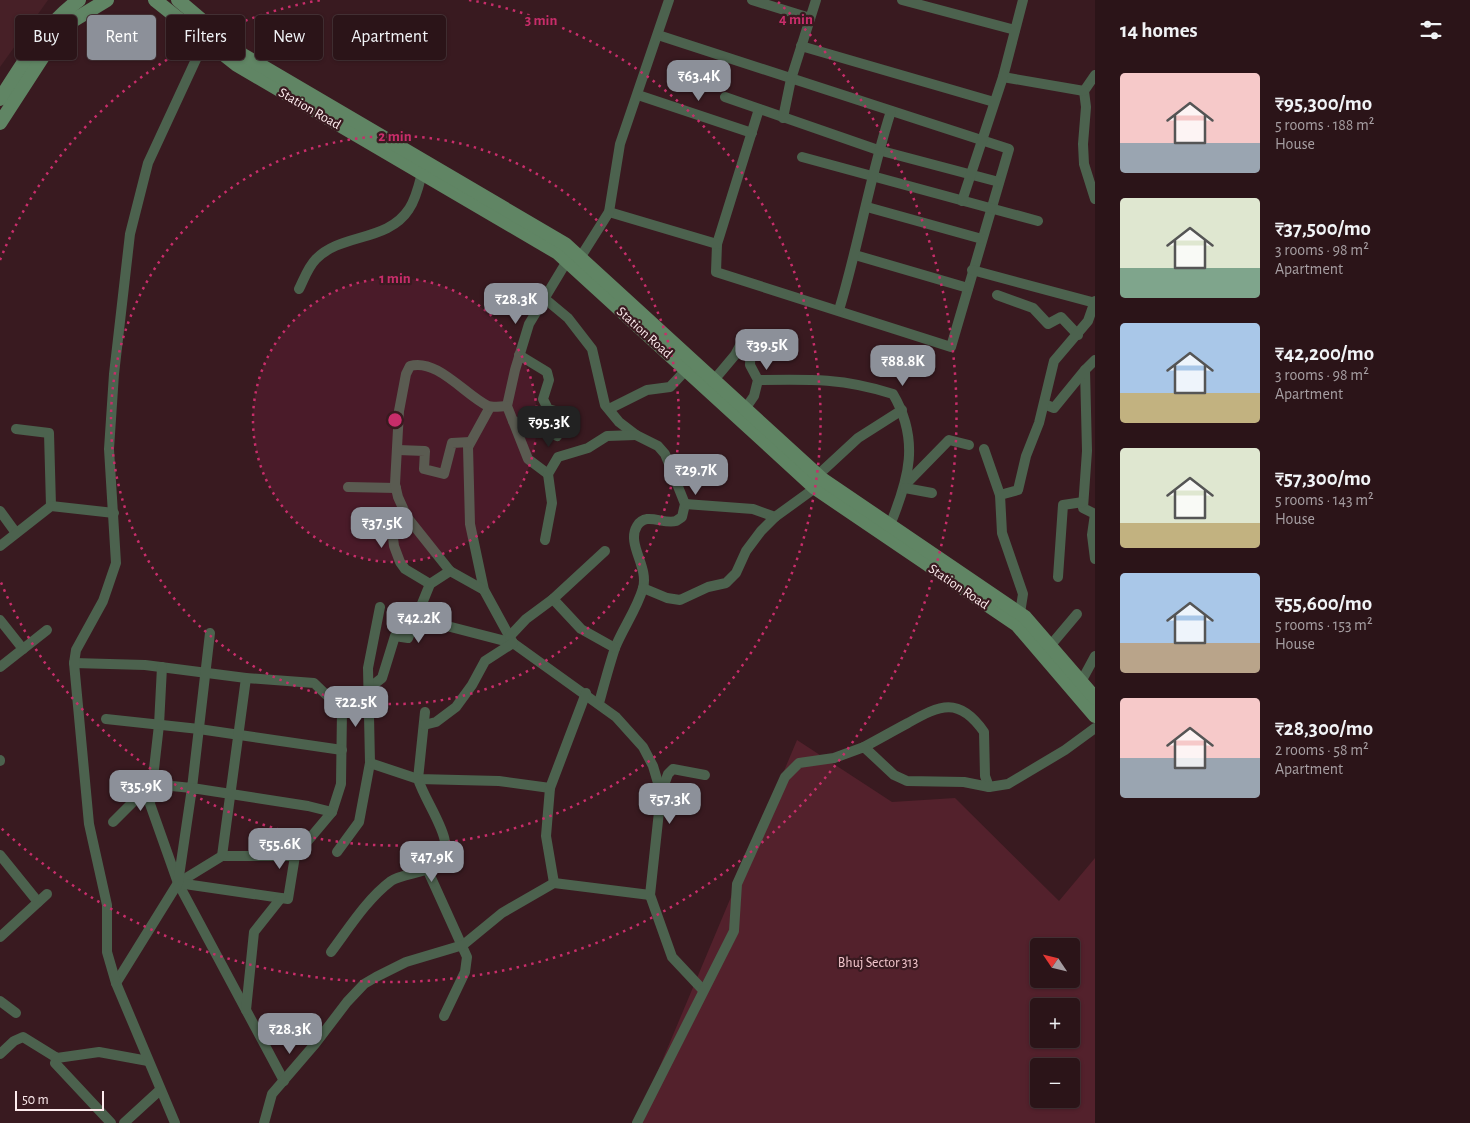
<!DOCTYPE html>
<html lang="en">
<head>
<meta charset="utf-8">
<style>
	body { margin:0; font-family:"Alegreya Sans",sans-serif; background:#331d21; color:#f1f3f6; height:100vh; display:flex; flex-direction:column; font-size:19px; white-space:nowrap }
	* { box-sizing:border-box; margin:0 }
	p { font-size:16px; color:#a69ea2 }
	.icon { flex:none; width:28px; height:28px; fill:none; stroke:currentColor; stroke-width:2; stroke-linecap:round; stroke-linejoin:round }
	.map { position:relative; flex:1; overflow:hidden }
	.details { display:flex; flex-direction:column; background:#2b1418; width:375px }
	.details>* { flex:none }
	.hud { position:absolute; left:15px; top:15px; width:475px; height:45px; display:flex; gap:10px }
	.needle { width:32px; rotate:305deg }
	.buttons { position:absolute; left:1030px; top:938px; display:grid; gap:10px }
	.buttons a { display:grid; place-items:center; width:50px; height:50px; border-radius:5px; background:#2b1418; box-shadow:0 1px 4px #0004,0 0 0 1px #473337; font-size:25px }
	.scale { position:absolute; left:15px; bottom:12px; width:89px; box-sizing:border-box; padding-left:5px; border:2px solid #fdebed; border-top:0; font-size:14px; line-height:18px; white-space:nowrap; color:#fdebed; -webkit-text-stroke:4px #391a20; paint-order:stroke }
	.price { position:absolute; translate:-50% -42px; padding:0 11px; border-radius:10px; background:#8c9099; color:#fff; font-size:16px; line-height:32px; filter:drop-shadow(0 1px 2px #0008) }
	.price::after { content:''; position:absolute; left:50%; top:30px; width:15px; height:11px; margin-left:-8px; background:inherit; clip-path:polygon(0 0,100% 0,50% 100%) }
	.price.current { background:#222; color:#fff }
	ul { padding:0; list-style:none }
	li { display:flex; align-items:center; gap:15px; height:125px; padding:0 25px }
	li span { display:grid; place-items:center; flex:none; width:140px; height:100px; border-radius:5px; color:#555 }
	li>.icon { margin-inline-start:auto }
	span .icon { width:60px; height:60px; fill:#fffc; stroke-width:1 }
	li b { font-size:21px }
	h2 { display:flex; justify-content:space-between; align-items:center; height:60px; padding:0 25px; font-size:21px }
	.chip { padding:0 18px; border-radius:5px; background:#2b1418; box-shadow:0 1px 4px #0004,0 0 0 1px #473337; font-size:18px; line-height:45px }
	.chip.current { background:#8c9099; color:#fff }
	main { display:flex; flex:1; min-height:0 }
	.map>svg:first-child { display:block }
	.built { fill:#472027 }
	.green { fill:#53212c; fill-rule:evenodd }
	.lines { fill:none; stroke-linecap:round; stroke-linejoin:round }
	.street { stroke:#4c624e; stroke-width:10 }
	.secondary { stroke:#608564; stroke-width:14 }
	.ring { fill:none; stroke:#c82d6a; stroke-width:2.5; stroke-dasharray:2.5 5 }
	.labels { text-anchor:middle; stroke-width:4.5; stroke-linejoin:round; paint-order:stroke }
	.street-label { font-size:14px; fill:#fdebed; stroke:#391a20 }
	.park-label { font-size:14px; fill:#f2c6cc; stroke:#391a20 }
	.centre { fill:#c82d6a; stroke:#391a20; stroke-width:2.5 }
	.ring-label { font-size:15px; text-anchor:middle; font-weight:bold; fill:#c82d6a; stroke:#391a20; stroke-width:4.5; stroke-linejoin:round; paint-order:stroke }
</style>
</head>
<body>
<main>
<div class="map">
<svg width="1095" height="1123" viewBox="0 0 1095 1123">
	<rect width="100%" height="100%" fill="#391a20"/>
	<polygon class="built" points="0,0 48,0 0,67"/>
	<path class="green" d="M 797,740 L 892,802 L 955,798 L 1059,901 L 1095,858 L 1095,1123 L 636,1123 ZM 1039,946 L 1071,946 L 1071,979 L 1039,979 ZM 1039,1006 L 1071,1006 L 1071,1039 L 1039,1039 ZM 1039,1066 L 1071,1066 L 1071,1099 L 1039,1099 Z"/>
	<g class="lines">
		<g class="street">
			<polyline points="752,0 810,18"/>
			<polyline points="902,0 1015,30"/>
			<polyline points="658,35 1009,149 951,347 716,272 717,244 759,109"/>
			<polyline points="801,46 994,102"/>
			<polyline points="1095,75 1084,91 1086,107 1083,144 1084,164 1095,199"/>
			<polyline points="1003,77 1084,91"/>
			<polyline points="638,95 752,133"/>
			<polyline points="725,97 878,150 999,182"/>
			<polyline points="783,118 791,79 816,0"/>
			<polyline points="802,157 1038,221"/>
			<polyline points="962,201 1003,77 1023,0"/>
			<polyline points="867,207 982,239"/>
			<polyline points="609,212 717,244"/>
			<polyline points="855,255 968,288"/>
			<polyline points="580,258 609,212 620,144 669,0"/>
			<polyline points="972,270 1095,303"/>
			<path d="M 299,289 C 304,279 308,267 316,259 C 341,233 388,242 409,209 C 416,199 419,185 422,173"/>
			<polyline points="997,295 1033,308 1048,324 1061,317 1078,335"/>
			<path d="M 544,298 L 568,318 L 592,349 L 605,405 L 619,422 L 636,435 L 658,446 L 665,454 L 685,504 L 682,517 L 676,521 C 663,525 646,511 637,526 C 626,544 649,566 643,588 C 637,609 623,628 615,648 C 609,666 604,685 599,703"/>
			<path d="M 839,310 C 859,244 870,176 891,111"/>
			<polyline points="1095,360 1085,370 1087,451 1083,508 1095,514 1092,535 1095,559"/>
			<polyline points="714,380 735,355 745,336 751,341 750,365 758,380 754,396 745,409"/>
			<path d="M 758,380 C 809,379 844,378 893,394 C 920,440 909,479 890,525"/>
			<polyline points="1044,404 1054,408 1085,370"/>
			<polyline points="490,407 468,447 470,524 484,590 513,643 616,717 643,747 653,766 661,793 650,895 672,957 703,990"/>
			<polyline points="609,409 647,390 670,387 686,370"/>
			<polyline points="513,421 537,427 557,436 570,415 548,409 543,399 549,380 547,372 519,355"/>
			<polyline points="16,429 49,433 51,506"/>
			<polyline points="984,449 1000,495 1002,533 1023,594 1020,613"/>
			<polyline points="398,450 425,451 424,469 444,474 452,443 470,442"/>
			<polyline points="548,474 528,459 507,406 515,370 529,324 567,261"/>
			<polyline points="818,475 858,438 902,410"/>
			<polyline points="906,484 949,440 969,445"/>
			<polyline points="348,487 396,488"/>
			<polyline points="905,488 932,493"/>
			<polyline points="1000,495 1018,490 1026,456 1039,423 1054,361 1088,321 1095,301"/>
			<polyline points="685,504 753,509 775,517"/>
			<polyline points="0,511 16,533"/>
			<polyline points="407,517 395,518 391,521 394,546 400,562 405,569 430,584"/>
			<polyline points="545,540 552,503 548,474 558,457 588,448 607,436 636,435"/>
			<polyline points="0,546 51,506 114,513"/>
			<polyline points="1058,577 1063,505 1083,502"/>
			<polyline points="643,588 667,598 680,600 708,587 726,583 736,573 746,551 761,531 775,517 815,488"/>
			<path d="M 484,590 L 450,571 L 407,517 L 398,497 L 395,484 L 399,411 L 406,374 L 410,366 C 437,358 465,395 488,406 C 493,408 501,406 507,406"/>
			<polyline points="553,599 581,629 615,648"/>
			<polyline points="416,618 513,643"/>
			<polyline points="0,620 23,649"/>
			<polyline points="510,636 526,619 553,599 605,551"/>
			<polyline points="1050,646 1077,614"/>
			<polyline points="74,663 145,665 246,678 314,683 342,710 341,784 332,812 295,856 222,856 178,883"/>
			<polyline points="0,667 47,630"/>
			<polyline points="162,667 159,725 150,804 178,883 284,1081"/>
			<polyline points="1081,682 1095,656"/>
			<polyline points="368,689 382,678 395,636 408,638 430,584 450,571"/>
			<polyline points="425,712 418,779 499,781 550,788"/>
			<polyline points="106,719 199,729 342,750"/>
			<polyline points="424,725 436,722 456,707 472,685 485,661 513,643"/>
			<path d="M 864,747 C 879,739 893,731 908,723 C 940,705 959,696 984,732 L 985,776 L 989,787"/>
			<polyline points="0,760 0,761"/>
			<polyline points="661,793 668,774 673,769 705,775"/>
			<polyline points="113,822 151,784 192,788 210,633"/>
			<polyline points="337,852 359,822 370,763 368,668 380,607"/>
			<polyline points="0,855 38,902"/>
			<polyline points="222,856 246,678"/>
			<polyline points="428,871 467,957 465,972 444,1016"/>
			<polyline points="178,883 288,899 295,856"/>
			<polyline points="554,883 546,836 550,788 586,693"/>
			<polyline points="0,937 47,894"/>
			<path d="M 331,952 C 349,928 367,899 391,881 C 408,869 448,877 445,842 C 443,825 424,798 418,779 L 370,763"/>
			<polyline points="116,983 178,883 192,788 308,806 332,812"/>
			<polyline points="0,1001 16,1013"/>
			<polyline points="246,1010 254,932 281,898"/>
			<polyline points="0,1054 14,1041 23,1037 57,1058 99,1052 148,1061"/>
			<polyline points="57,1058 55,1063 111,1123"/>
			<polyline points="124,1123 160,1090"/>
			<polyline points="175,1123 116,983 107,952 107,905 89,824 74,663 76,650 103,601 116,563 109,449 114,374 130,234 148,163 205,40"/>
			<polyline points="264,1123 272,1094 315,1044 347,1002 364,984 376,977 406,962 463,945 502,913 554,883 650,895"/>
			<polyline points="637,1123 734,931 737,884 785,777 799,763 834,758 864,747 894,775 907,781 964,782 989,787 1008,784 1065,750 1095,728"/>
		</g>
		<g class="secondary">
			<polyline points="155,0 237,65 558,253 815,488 1017,625 1095,716"/>
			<polyline points="178,0 243,55 565,244 822,479 1025,617 1095,698"/>
			<path d="M 0,99 C 23,64 44,25 79,0"/>
			<polyline points="0,123 46,52 74,20 107,0"/>
		</g>
	</g>
	<circle cx="395" cy="420" r="142" fill="#c82d6a" fill-opacity=".12"/>
	<g class="ring">
		<circle cx="395" cy="420" r="142"/>
		<circle cx="395" cy="420" r="284"/>
		<path d="M0 260A426 426 0 0 1 321 0M469 0A426 426 0 1 1 0 580"/>
		<path d="M778 2A567 567 0 1 1 1 828"/>
	</g>
	<g class="labels">
		<g class="street-label">
			<text transform="translate(310 108) rotate(30)" y="5">Station Road</text>
			<text transform="translate(645 332) rotate(42)" y="5">Station Road</text>
			<text transform="translate(959 586) rotate(34)" y="5">Station Road</text>
		</g>
		<g class="park-label">
			<text x="878" y="967">Bhuj Sector 313</text>
		</g>
	</g>
	<circle cx="395" cy="420" r="8" class="centre"/>
	<g class="ring-label">
		<text x="796" y="24">4 min</text>
		<text x="541" y="25">3 min</text>
		<text x="395" y="141">2 min</text>
		<text x="395" y="283">1 min</text>
	</g>
</svg>
<div class="buttons">
<a><svg class="needle" viewBox="-14 -14 28 28"><path d="M0-13l5 13h-10z" fill="#e53935"/><path d="M0 13l5-13h-10z" fill="#a69ea2"/></svg></a>
<a>+</a>
<a>−</a>
</div>
<div class="scale">50 m</div>
<b class="price" style="left:699px;top:102px">₹63.4K</b>
<b class="price" style="left:516px;top:325px">₹28.3K</b>
<b class="price" style="left:767px;top:371px">₹39.5K</b>
<b class="price" style="left:903px;top:387px">₹88.8K</b>
<b class="price current" style="left:549px;top:448px">₹95.3K</b>
<b class="price" style="left:696px;top:496px">₹29.7K</b>
<b class="price" style="left:382px;top:549px">₹37.5K</b>
<b class="price" style="left:419px;top:644px">₹42.2K</b>
<b class="price" style="left:356px;top:728px">₹22.5K</b>
<b class="price" style="left:141px;top:812px">₹35.9K</b>
<b class="price" style="left:670px;top:825px">₹57.3K</b>
<b class="price" style="left:280px;top:870px">₹55.6K</b>
<b class="price" style="left:432px;top:883px">₹47.9K</b>
<b class="price" style="left:290px;top:1055px">₹28.3K</b>
<div class="hud">
<a class="chip">Buy</a>
<a class="chip current">Rent</a>
<a class="chip">Filters</a>
<a class="chip">New</a>
<a class="chip">Apartment</a>
</div>
</div>
<section class="details">
<h2>14 homes<svg class="icon" aria-label="filters" viewBox="0 0 24 24"><path d="M4 7h16M4 17h16"/><circle cx="9" cy="7" r="2"/><circle cx="15" cy="17" r="2"/></svg></h2>
<ul>
<li><span style="background:linear-gradient(#f6c9c9 70%,#9aa5b1 0)"><svg class="icon" aria-label="home" viewBox="0 0 24 24"><path d="M3 11l9-7 9 7M6 9v11h12V9"/></svg></span><div><b>₹95,300/mo</b><p>5 rooms · 188 m²</p><p>House</p></div></li>
<li><span style="background:linear-gradient(#dfe7d0 70%,#7fa58c 0)"><svg class="icon" aria-label="home" viewBox="0 0 24 24"><path d="M3 11l9-7 9 7M6 9v11h12V9"/></svg></span><div><b>₹37,500/mo</b><p>3 rooms · 98 m²</p><p>Apartment</p></div></li>
<li><span style="background:linear-gradient(#a9c7e8 70%,#c2b280 0)"><svg class="icon" aria-label="home" viewBox="0 0 24 24"><path d="M3 11l9-7 9 7M6 9v11h12V9"/></svg></span><div><b>₹42,200/mo</b><p>3 rooms · 98 m²</p><p>Apartment</p></div></li>
<li><span style="background:linear-gradient(#dfe7d0 75%,#c2b280 0)"><svg class="icon" aria-label="home" viewBox="0 0 24 24"><path d="M3 11l9-7 9 7M6 9v11h12V9"/></svg></span><div><b>₹57,300/mo</b><p>5 rooms · 143 m²</p><p>House</p></div></li>
<li><span style="background:linear-gradient(#a9c7e8 70%,#b9a48a 0)"><svg class="icon" aria-label="home" viewBox="0 0 24 24"><path d="M3 11l9-7 9 7M6 9v11h12V9"/></svg></span><div><b>₹55,600/mo</b><p>5 rooms · 153 m²</p><p>House</p></div></li>
<li><span style="background:linear-gradient(#f6c9c9 60%,#9aa5b1 0)"><svg class="icon" aria-label="home" viewBox="0 0 24 24"><path d="M3 11l9-7 9 7M6 9v11h12V9"/></svg></span><div><b>₹28,300/mo</b><p>2 rooms · 58 m²</p><p>Apartment</p></div></li>
</ul>
</section>
</main>
</body>
</html>
